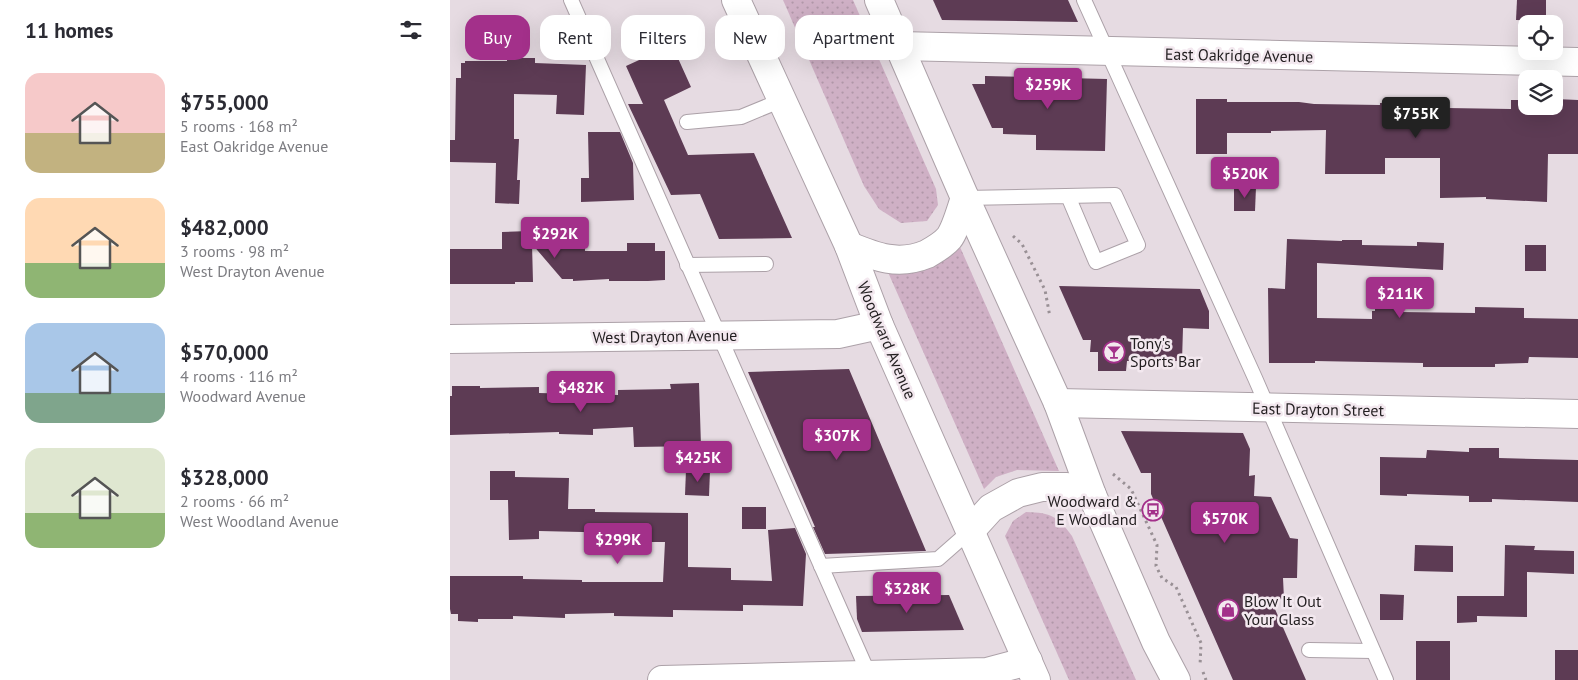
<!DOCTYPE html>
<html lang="en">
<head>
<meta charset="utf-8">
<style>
	body { margin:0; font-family:"PT Sans",sans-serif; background:#f2f2f3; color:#2b2b33; height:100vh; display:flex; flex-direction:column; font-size:19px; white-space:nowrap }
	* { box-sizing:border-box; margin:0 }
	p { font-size:16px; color:#7c7c81 }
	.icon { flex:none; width:28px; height:28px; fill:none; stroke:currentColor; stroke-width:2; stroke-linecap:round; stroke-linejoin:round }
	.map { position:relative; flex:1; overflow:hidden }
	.side { display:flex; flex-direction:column; background:#fff; width:450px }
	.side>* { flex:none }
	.top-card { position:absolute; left:15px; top:15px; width:475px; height:45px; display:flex; gap:10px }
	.buttons { position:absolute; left:1068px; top:15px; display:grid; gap:10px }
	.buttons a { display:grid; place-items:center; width:45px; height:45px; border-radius:10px; background:#fff; box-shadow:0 5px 20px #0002; font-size:25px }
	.price { position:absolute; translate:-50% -42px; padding:0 11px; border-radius:5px; background:#a3308a; color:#fff; font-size:16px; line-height:32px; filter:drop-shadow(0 1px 2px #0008) }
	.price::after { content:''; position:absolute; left:50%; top:30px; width:15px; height:11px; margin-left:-8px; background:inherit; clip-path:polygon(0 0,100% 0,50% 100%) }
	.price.active { background:#222; color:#fff }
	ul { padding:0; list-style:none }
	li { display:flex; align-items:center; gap:15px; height:125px; padding:0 25px }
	li span { display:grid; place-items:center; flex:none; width:140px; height:100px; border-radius:15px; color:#555 }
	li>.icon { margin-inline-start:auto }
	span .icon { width:60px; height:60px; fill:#fffc; stroke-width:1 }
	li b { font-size:21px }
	h2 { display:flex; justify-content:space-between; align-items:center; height:60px; padding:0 25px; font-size:21px }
	.pill { padding:0 18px; border-radius:15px; background:#fff; box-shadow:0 5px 20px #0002; font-size:18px; line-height:45px }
	.pill.active { background:#a3308a; color:#fff }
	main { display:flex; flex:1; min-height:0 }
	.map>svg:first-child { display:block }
	.grass { fill:url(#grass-dots) }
	.building { fill:#5d3b54 }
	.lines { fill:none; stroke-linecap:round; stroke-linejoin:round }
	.lane-casing { stroke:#aca1a8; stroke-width:16 }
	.street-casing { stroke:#aca1a8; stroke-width:30 }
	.primary-casing { stroke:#aca1a8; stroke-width:30 }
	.path { stroke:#999095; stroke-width:3; stroke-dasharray:2.5 4; stroke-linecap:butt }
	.lane { stroke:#fff; stroke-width:14 }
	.street { stroke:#fff; stroke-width:28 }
	.primary { stroke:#fff; stroke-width:28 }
	.labels { text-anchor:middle; stroke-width:5; stroke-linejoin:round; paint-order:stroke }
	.street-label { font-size:16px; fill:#221e20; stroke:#f3e8ef }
	.poi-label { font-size:16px; fill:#221e20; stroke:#f3e8ef; text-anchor:start }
</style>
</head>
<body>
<main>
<section class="side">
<h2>11 homes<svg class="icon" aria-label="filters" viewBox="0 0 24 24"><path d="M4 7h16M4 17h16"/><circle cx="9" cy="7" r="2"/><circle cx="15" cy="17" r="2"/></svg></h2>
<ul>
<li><span style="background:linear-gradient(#f6c9c9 60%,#c2b280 0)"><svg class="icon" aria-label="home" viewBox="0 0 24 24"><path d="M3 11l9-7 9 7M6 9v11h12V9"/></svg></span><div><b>$755,000</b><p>5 rooms · 168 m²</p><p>East Oakridge Avenue</p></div></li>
<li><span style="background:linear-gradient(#ffd9b3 65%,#8fb573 0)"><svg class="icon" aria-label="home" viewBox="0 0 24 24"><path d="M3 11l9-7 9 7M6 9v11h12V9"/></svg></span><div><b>$482,000</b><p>3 rooms · 98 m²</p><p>West Drayton Avenue</p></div></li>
<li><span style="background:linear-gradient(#a9c7e8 70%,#7fa58c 0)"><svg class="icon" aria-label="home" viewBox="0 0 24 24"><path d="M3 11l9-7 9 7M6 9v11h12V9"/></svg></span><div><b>$570,000</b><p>4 rooms · 116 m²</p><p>Woodward Avenue</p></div></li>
<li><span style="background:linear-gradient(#dfe7d0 65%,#8fb573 0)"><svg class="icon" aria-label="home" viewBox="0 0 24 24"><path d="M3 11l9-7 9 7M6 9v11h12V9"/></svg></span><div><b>$328,000</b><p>2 rooms · 66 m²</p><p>West Woodland Avenue</p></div></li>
</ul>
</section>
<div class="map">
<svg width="1128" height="680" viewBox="0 0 1128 680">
	<defs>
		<pattern id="grass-dots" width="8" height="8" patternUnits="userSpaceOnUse" patternTransform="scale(1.25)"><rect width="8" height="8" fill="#cfb0c5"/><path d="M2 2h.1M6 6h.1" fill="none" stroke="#b197a9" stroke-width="1.8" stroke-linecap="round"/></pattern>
	</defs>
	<rect width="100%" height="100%" fill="#e6dbe2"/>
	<g class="grass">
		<polygon points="333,0 403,0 486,189 488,205 477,221 451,223 429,209 414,186"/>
		<polygon points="510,247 609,471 567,470 546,477 534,489 437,270 493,256"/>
		<path d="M 576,512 C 602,513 607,516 622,536 L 686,680 L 619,680 L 555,536 L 563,521 Z"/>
	</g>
	<g class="building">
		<polygon points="483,0 618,0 628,22 492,20"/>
		<polygon points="1067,0 1096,0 1096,21 1066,20"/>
		<polygon points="222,45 241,87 214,100 238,155 304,153 342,238 269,239 250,194 221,195 178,104 193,104 176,66"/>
		<polygon points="57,58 85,58 85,63 136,65 134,115 106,114 107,95 64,94 64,139 69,139 67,180 70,180 69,204 45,203 46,163 0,162 0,140 5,140 6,78 11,78 11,63 15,63 15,61 57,61"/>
		<polygon points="535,76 657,79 655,151 586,150 586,135 553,134 553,128 542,128 522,84 535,84"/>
		<polygon points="746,99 777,99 777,102 849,102 864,104 930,105 930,103 997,103 997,108 1061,109 1061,100 1076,100 1076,106 1104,106 1105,99 1128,100 1128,154 1098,154 1097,202 1036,199 1036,197 990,198 990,158 935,158 935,174 875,174 876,130 821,131 821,133 777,133 777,154 746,154"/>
		<polygon points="138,132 170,132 183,163 184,200 131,202 131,178 139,178"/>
		<polygon points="784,187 806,187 805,211 784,211"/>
		<polygon points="134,220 135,251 177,251 177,243 205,243 205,251 215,251 215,280 198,281 159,281 159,279 123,281 123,279 112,279 82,244 83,282 65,282 65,284 0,284 0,249 52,249 52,232 110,230 109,221"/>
		<polygon points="837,239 892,241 892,240 912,240 912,245 967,246 967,242 994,243 993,270 867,263 867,318 922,319 922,311 925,311 925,303 950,303 950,312 1025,313 1025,307 1074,308 1074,318 1128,319 1128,358 1079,357 1078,363 1045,364 1045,367 973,367 973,363 865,361 865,363 819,363 818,288 835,289"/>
		<rect x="1075" y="245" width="21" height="26"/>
		<polygon points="609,286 750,289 759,311 759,329 733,328 732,361 677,361 676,371 648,371 648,352 640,352 641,340 633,340"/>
		<polygon points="399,369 476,551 375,554 363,527 365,527 298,372"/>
		<polygon points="249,383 251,446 184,447 183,427 143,429 143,435 109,434 109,432 0,435 0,396 2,396 2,386 30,386 30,388 89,387 89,393 168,395 168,390 221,389 220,384"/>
		<polygon points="671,431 793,433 800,449 799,476 805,475 804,496 821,497 840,538 848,539 847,578 833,578 834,599 821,600 856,680 783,680 701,494 701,473 691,473"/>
		<polygon points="1019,448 1049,448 1049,458 1128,460 1128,502 1042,499 1042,502 1019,502 1019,496 957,494 957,496 930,495 930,457 976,458 977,450 1019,452"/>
		<polygon points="236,470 260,471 259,496 235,495"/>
		<polygon points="40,471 65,471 65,477 119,478 118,509 145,509 145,512 238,513 238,567 281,568 281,580 322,581 318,530 345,528 356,554 353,606 293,605 293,611 223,610 223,617 164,616 164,613 115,614 115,618 63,616 63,619 28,619 28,622 8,621 8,614 1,614 0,609 0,576 73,576 73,579 132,580 132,582 213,582 215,542 174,542 175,533 89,531 89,539 59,540 58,500 40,500"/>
		<rect x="292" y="507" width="24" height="22"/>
		<polygon points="965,545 1003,546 1003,572 964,571"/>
		<polygon points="1055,545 1085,546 1084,550 1124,551 1124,574 1077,572 1077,617 1027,616 1027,622 1007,623 1007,596 1054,596"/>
		<polygon points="930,594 954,595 953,620 930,620"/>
		<polygon points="499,595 514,630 412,632 407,619 406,596"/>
		<rect x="966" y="641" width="34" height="39"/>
		<rect x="1105" y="650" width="23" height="30"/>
	</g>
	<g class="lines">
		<g class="lane-casing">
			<g id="lane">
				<polyline points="121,0 421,679"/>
				<polyline points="634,0 805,378 936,680"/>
				<polyline points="237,122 291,117 332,100"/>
				<polyline points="515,198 665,195 688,245 646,262 618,196"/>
				<polyline points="237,265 316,264"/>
				<polyline points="371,566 488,559 521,530"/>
				<polyline points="859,650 923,651"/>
			</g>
		</g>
		<g class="street-casing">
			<g id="street">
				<polyline points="449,46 1128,62"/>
				<polyline points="0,339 388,334 429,325"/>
				<polyline points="608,403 1128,414"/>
				<polyline points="212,680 537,672 578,661"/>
			</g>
		</g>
		<g class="primary-casing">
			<g id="primary">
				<polyline points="286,0 399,246 429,325 586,680"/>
				<polyline points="429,0 515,198 608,403 642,495 706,642 726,680"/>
				<path d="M 399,246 C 426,257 448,266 477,254 C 484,250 494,244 499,238 C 506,229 511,209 515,198"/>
				<polyline points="521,530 541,508 568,493 592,487 617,487 642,495"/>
			</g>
		</g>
		<g class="path">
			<polyline points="563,236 572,244 595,290 600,317"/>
			<polyline points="663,474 681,489 707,545 706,566 712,578 726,587 751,643 750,666"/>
			<polyline points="753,672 756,680"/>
		</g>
		<use href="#lane" class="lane"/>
		<use href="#street" class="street"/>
		<use href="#primary" class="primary"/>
	</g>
	<defs>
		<g id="bar-ring" transform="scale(1.125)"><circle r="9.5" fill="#f3e8ef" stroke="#a3308a" stroke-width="1.5"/><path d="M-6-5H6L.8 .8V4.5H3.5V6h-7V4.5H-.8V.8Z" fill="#a3308a"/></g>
		<g id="bus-ring" transform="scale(1.125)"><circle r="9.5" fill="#f3e8ef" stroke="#a3308a" stroke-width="1.5"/><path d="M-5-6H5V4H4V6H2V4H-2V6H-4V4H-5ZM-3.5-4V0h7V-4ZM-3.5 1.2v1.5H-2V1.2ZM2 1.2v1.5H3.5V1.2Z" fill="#a3308a"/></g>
		<g id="shop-ring" transform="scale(1.125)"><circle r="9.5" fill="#f3e8ef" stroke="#a3308a" stroke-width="1.5"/><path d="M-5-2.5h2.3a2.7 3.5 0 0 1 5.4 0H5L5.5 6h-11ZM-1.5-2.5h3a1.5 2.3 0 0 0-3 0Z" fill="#a3308a"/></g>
	</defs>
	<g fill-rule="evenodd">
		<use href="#bar-ring" x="664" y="352"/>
		<use href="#bus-ring" x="703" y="510"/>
		<use href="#shop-ring" x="778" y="610"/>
	</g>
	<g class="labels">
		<g class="street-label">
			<text transform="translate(789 55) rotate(1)" y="6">East Oakridge Avenue</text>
			<text transform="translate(215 336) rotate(-1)" y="6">West Drayton Avenue</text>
			<text transform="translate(437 340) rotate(67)" y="6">Woodward Avenue</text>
			<text transform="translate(868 409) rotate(1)" y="6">East Drayton Street</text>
		</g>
		<g class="poi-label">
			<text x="680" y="349">Tony's<tspan x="680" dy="18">Sports Bar</tspan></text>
			<text x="687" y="507" text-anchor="end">Woodward &amp;<tspan x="687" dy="18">E Woodland</tspan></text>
			<text x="794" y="607">Blow It Out<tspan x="794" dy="18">Your Glass</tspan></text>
		</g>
	</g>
</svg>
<div class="buttons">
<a><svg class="icon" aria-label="locate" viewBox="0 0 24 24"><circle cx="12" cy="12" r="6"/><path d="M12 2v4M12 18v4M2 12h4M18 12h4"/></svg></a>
<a><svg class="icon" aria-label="layers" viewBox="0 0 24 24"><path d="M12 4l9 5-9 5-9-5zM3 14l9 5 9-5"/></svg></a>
</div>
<b class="price" style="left:598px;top:110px">$259K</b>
<b class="price active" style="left:966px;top:139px">$755K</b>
<b class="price" style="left:795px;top:199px">$520K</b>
<b class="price" style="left:105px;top:259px">$292K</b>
<b class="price" style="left:950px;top:319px">$211K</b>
<b class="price" style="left:131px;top:413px">$482K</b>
<b class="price" style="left:387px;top:461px">$307K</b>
<b class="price" style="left:248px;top:483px">$425K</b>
<b class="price" style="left:775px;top:544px">$570K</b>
<b class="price" style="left:168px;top:565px">$299K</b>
<b class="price" style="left:457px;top:614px">$328K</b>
<div class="top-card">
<a class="pill active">Buy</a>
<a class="pill">Rent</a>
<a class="pill">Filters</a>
<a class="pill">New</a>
<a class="pill">Apartment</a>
</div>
</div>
</main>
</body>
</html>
